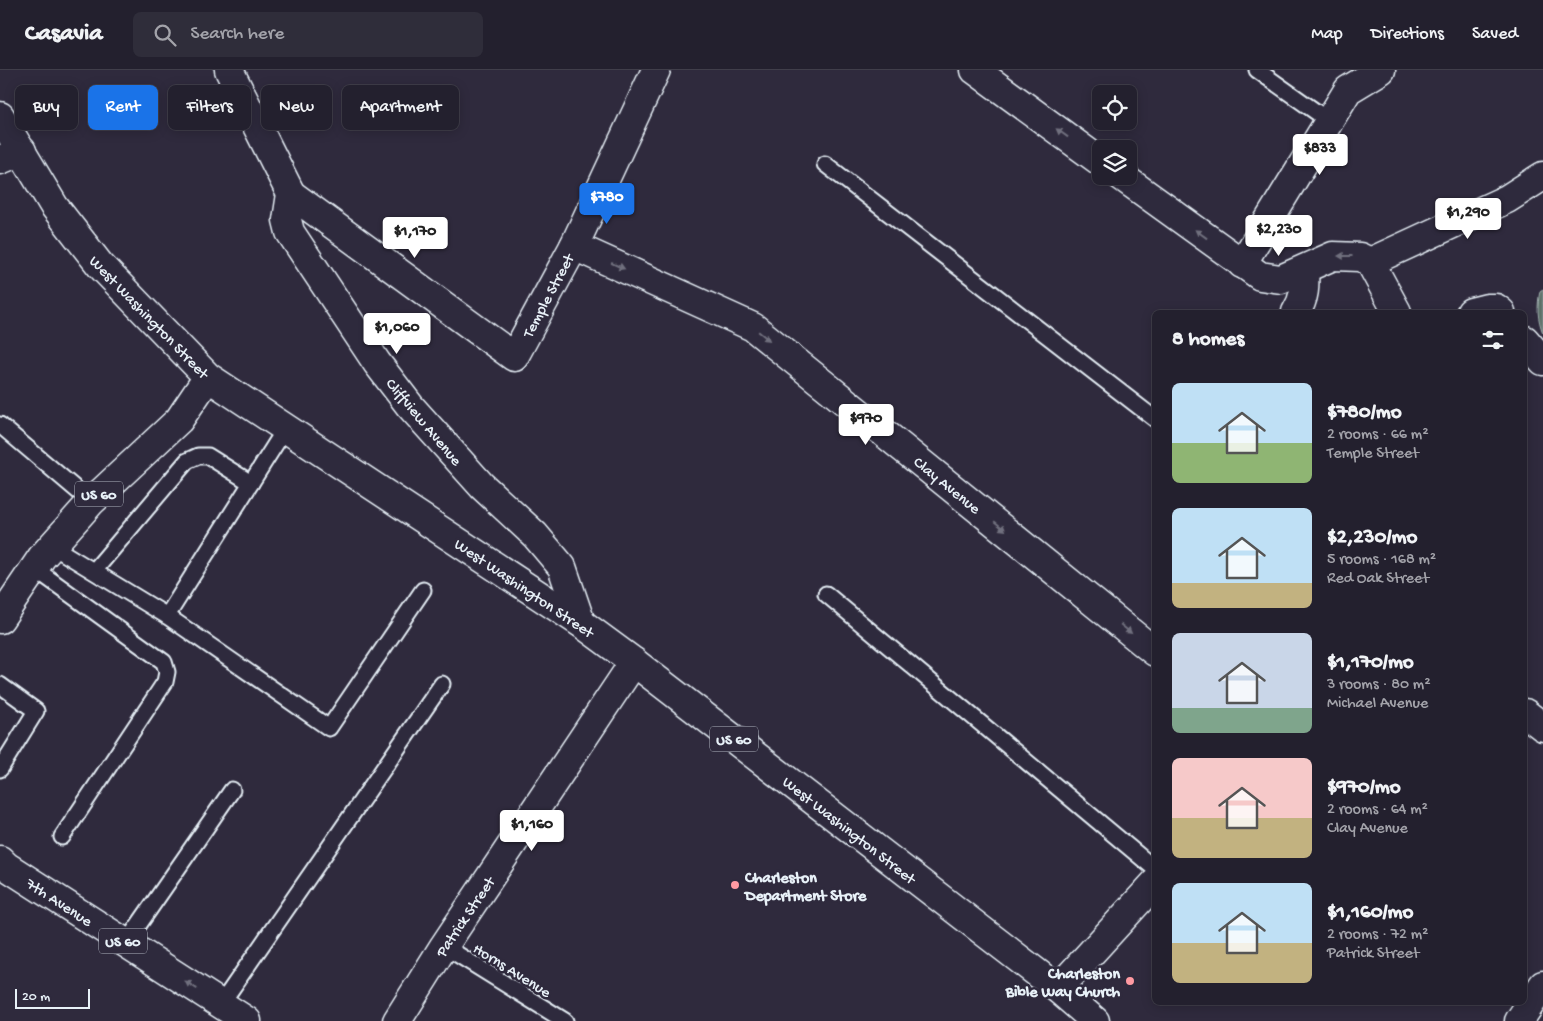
<!DOCTYPE html>
<html lang="en">
<head>
<meta charset="utf-8">
<style>
	body { margin:0; font-family:"Gochi Hand",sans-serif; background:#2f2d3a; color:#f1f3f6; height:100vh; display:flex; flex-direction:column; font-size:19px; white-space:nowrap }
	* { box-sizing:border-box; margin:0 }
	p { font-size:16px; color:#a3a3aa }
	.icon { flex:none; width:28px; height:28px; fill:none; stroke:currentColor; stroke-width:2; stroke-linecap:round; stroke-linejoin:round }
	.map { position:relative; flex:1; overflow:hidden }
	.panel { position:absolute; left:1152px; top:240px; width:375px; height:695px; display:flex; flex-direction:column; background:#23202e; border-radius:8px; box-shadow:0 2px 12px #0003,0 0 0 1px #403e4a }
	.panel>* { flex:none }
	.guide { position:absolute; left:15px; top:15px; width:475px; height:45px; display:flex; gap:10px }
	.fabs { position:absolute; left:1092px; top:15px; display:grid; gap:10px }
	.fabs a { display:grid; place-items:center; width:45px; height:45px; border-radius:8px; background:#23202e; box-shadow:0 2px 12px #0003,0 0 0 1px #403e4a; font-size:25px }
	.scale { position:absolute; left:15px; bottom:12px; width:75px; box-sizing:border-box; padding-left:5px; border:2px solid #e8f1f8; border-top:0; font-size:14px; line-height:18px; white-space:nowrap; color:#e8f1f8; -webkit-text-stroke:4px #2f2a3d; paint-order:stroke }
	.price { position:absolute; translate:-50% -42px; padding:0 11px; border-radius:5px; background:#fff; color:#222; font-size:16px; line-height:32px; filter:drop-shadow(0 1px 2px #0008) }
	.price::after { content:''; position:absolute; left:50%; top:30px; width:15px; height:11px; margin-left:-8px; background:inherit; clip-path:polygon(0 0,100% 0,50% 100%) }
	.price.on { background:#1a73e8; color:#fff }
	ul { padding:0; list-style:none }
	li { display:flex; align-items:center; gap:15px; height:125px; padding:0 20px }
	li span { display:grid; place-items:center; flex:none; width:140px; height:100px; border-radius:8px; color:#555 }
	li>.icon { margin-inline-start:auto }
	span .icon { width:60px; height:60px; fill:#fffc; stroke-width:1 }
	li b { font-size:21px }
	h2 { display:flex; justify-content:space-between; align-items:center; height:60px; padding:0 20px; font-size:21px }
	.tag { padding:0 18px; border-radius:8px; background:#23202e; box-shadow:0 2px 12px #0003,0 0 0 1px #403e4a; font-size:18px; line-height:45px }
	.tag.on { background:#1a73e8; color:#fff }
	header { display:flex; align-items:center; gap:30px; box-sizing:border-box; height:70px; padding:0 25px; background:#23202e; border-bottom:1px solid #403e4a }
	header strong { font-size:24px }
	nav { display:flex; gap:28px; margin-inline-start:auto; font-size:18px }
	.search { width:350px; height:45px; background:#2f2d3a; display:flex; align-items:center; gap:12px; box-sizing:border-box; padding:0 18px; border-radius:8px; color:#a3a3aa; font-size:19px }
	.map>svg:first-child { display:block }
	.forest { fill:url(#forest-firs); stroke:#a2b0b0 }
	.lines { fill:none; stroke-linecap:round; stroke-linejoin:round }
	.lane-casing { stroke:#e8f1f8; stroke-width:19 }
	.street-casing { stroke:#e8f1f8; stroke-width:31 }
	.secondary-casing { stroke:#e8f1f8; stroke-width:31 }
	.primary-casing { stroke:#e8f1f8; stroke-width:31 }
	.lane { stroke:#2f2a3d; stroke-width:15 }
	.street { stroke:#2f2a3d; stroke-width:28 }
	.secondary { stroke:#2f2a3d; stroke-width:28 }
	.primary { stroke:#2f2a3d; stroke-width:28 }
	.oneway { fill:#70707e }
	.poi-dot { fill:#ff9aa2; stroke:#2f2a3d; stroke-width:2 }
	.labels { text-anchor:middle; stroke-width:5; stroke-linejoin:round; paint-order:stroke }
	.shield { fill:#2f2a3d; stroke:#b0b5c0; stroke-width:1 }
	.shield-label { font-size:15px; font-weight:bold; fill:#e8f1f8 }
	.street-label { font-size:16px; fill:#e8f1f8; stroke:#2f2a3d }
	.poi-label { font-size:16px; font-weight:bold; fill:#e8f1f8; stroke:#2f2a3d; text-anchor:start }
</style>
</head>
<body>
<header>
<strong>Casavia</strong>
<div class="search"><svg class="icon" aria-label="search" viewBox="0 0 24 24"><circle cx="10" cy="10" r="6"/><path d="M15 15l6 6"/></svg>Search here</div>
<nav><a>Map</a><a>Directions</a><a>Saved</a></nav>
</header>
<div class="map">
<svg width="1543" height="951" viewBox="0 0 1543 951">
	<defs>
		<pattern id="forest-firs" width="22" height="20" patternUnits="userSpaceOnUse" patternTransform="scale(1.25)"><rect width="22" height="20" fill="#5b6f67"/><path d="M5 1l3.5 6h-7zM16 11l3.5 6h-7z" fill="#73847e"/></pattern>
	</defs>
	<rect width="100%" height="100%" fill="#2f2a3d"/>
	<filter id="ink" filterUnits="userSpaceOnUse"><feTurbulence type="fractalNoise" baseFrequency=".02" numOctaves="2"/><feDisplacementMap in="SourceGraphic" scale="10" xChannelSelector="R" yChannelSelector="G"/><feConvolveMatrix kernelMatrix="1 2 1 2 8 2 1 2 1" color-interpolation-filters="sRGB"/></filter>
	<g filter="url(#ink)">
		<path class="forest" d="M 1543,219 L 1543,263 C 1537,248 1537,236 1540,221 Z"/>
		<g class="lines">
			<g class="lane-casing">
				<g id="lane">
					<polyline points="1257,0 1329,51"/>
					<polyline points="825,94 1155,349"/>
					<polyline points="0,355 91,432"/>
					<polyline points="285,359 167,546 329,658 423,520"/>
					<polyline points="52,476 167,546"/>
					<polyline points="34,498 164,592 167,602 165,612 62,767"/>
					<polyline points="94,501 187,391 198,386 208,386 251,413"/>
					<polyline points="826,524 1155,799"/>
					<polyline points="0,615 36,641 0,699"/>
					<polyline points="126,873 232,720"/>
					<polyline points="444,876 565,951"/>
					<polyline points="221,934 442,614"/>
				</g>
			</g>
			<g class="street-casing">
				<g id="street">
					<polyline points="229,0 291,124 287,150 290,162 377,293 410,336 482,416 535,465 562,497 581,553"/>
					<polyline points="975,0 1101,92"/>
					<polyline points="0,90 22,81"/>
					<polyline points="1121,106 1260,206 1281,209 1333,186 1360,187 1370,192 1397,242"/>
					<polyline points="291,124 514,287 574,176 656,0"/>
					<polyline points="574,176 753,257 1155,582"/>
					<polyline points="1370,192 1507,129 1543,106"/>
					<polyline points="1242,194 1348,20 1381,0"/>
					<path d="M 1296,242 C 1305,228 1305,216 1304,200"/>
					<polyline points="1471,242 1487,238 1496,238 1501,242"/>
					<polyline points="1525,270 1543,291"/>
					<polyline points="1525,643 1543,657"/>
					<polyline points="1058,919 1155,813"/>
					<polyline points="1519,951 1543,915"/>
				</g>
			</g>
			<g class="secondary-casing">
				<polyline id="secondary" points="397,951 444,876 634,592"/>
			</g>
			<g class="primary-casing">
				<g id="primary">
					<polyline points="0,46 54,136 100,195 208,307 581,553 634,592 1058,919 1095,951"/>
					<polyline points="0,549 42,487 91,432 179,350 208,307"/>
					<polyline points="0,790 6,796 247,951"/>
				</g>
			</g>
			<use href="#lane" class="lane"/>
			<use href="#street" class="street"/>
			<use href="#secondary" class="secondary"/>
			<use href="#primary" class="primary"/>
		</g>
		<defs><path id="oneway-solid" d="M-6-.8H1V-3.2L6.5 0L1 3.2V.8H-6Z" transform="scale(1.25)"/></defs>
		<g class="oneway">
			<use href="#oneway-solid" transform="translate(1062 63) rotate(-144)"/>
			<use href="#oneway-solid" transform="translate(1201 164) rotate(-144)"/>
			<use href="#oneway-solid" transform="translate(1345 186) rotate(-180)"/>
			<use href="#oneway-solid" transform="translate(618 196) rotate(24)"/>
			<use href="#oneway-solid" transform="translate(764 266) rotate(39)"/>
			<use href="#oneway-solid" transform="translate(1000 456) rotate(39)"/>
			<use href="#oneway-solid" transform="translate(1126 559) rotate(39)"/>
			<use href="#oneway-solid" transform="translate(191 915) rotate(-147)"/>
		</g>
	</g>
	<g class="poi-dot">
		<circle cx="735" cy="815" r="5"/>
		<circle cx="1130" cy="911" r="5"/>
	</g>
	<g class="labels">
		<g class="shield">
			<rect x="75" y="411.5" width="48" height="25" rx="4"/>
			<rect x="710" y="656.5" width="48" height="25" rx="4"/>
			<rect x="99" y="858.5" width="48" height="25" rx="4"/>
		</g>
		<g class="shield-label">
			<text x="99" y="429">US 60</text>
			<text x="734" y="674">US 60</text>
			<text x="123" y="876">US 60</text>
		</g>
		<g class="street-label">
			<text transform="translate(547 225) rotate(-62)" y="6">Temple Street</text>
			<text transform="translate(150 246) rotate(46)" y="6">West Washington Street</text>
			<text transform="translate(425 351) rotate(50)" y="6">Cliffview Avenue</text>
			<text transform="translate(948 414) rotate(39)" y="6">Clay Avenue</text>
			<text transform="translate(525 517) rotate(34)" y="6">West Washington Street</text>
			<text transform="translate(850 759) rotate(38)" y="6">West Washington Street</text>
			<text transform="translate(60 831) rotate(33)" y="6">7th Avenue</text>
			<text transform="translate(464 846) rotate(-56)" y="6">Patrick Street</text>
			<text transform="translate(513 899) rotate(32)" y="6">Horns Avenue</text>
		</g>
		<g class="poi-label">
			<text x="745" y="812">Charleston<tspan x="745" dy="18">Department Store</tspan></text>
			<text x="1120" y="908" text-anchor="end">Charleston<tspan x="1120" dy="18">Bible Way Church</tspan></text>
		</g>
	</g>
</svg>
<div class="fabs">
<a><svg class="icon" aria-label="locate" viewBox="0 0 24 24"><circle cx="12" cy="12" r="6"/><path d="M12 2v4M12 18v4M2 12h4M18 12h4"/></svg></a>
<a><svg class="icon" aria-label="layers" viewBox="0 0 24 24"><path d="M12 4l9 5-9 5-9-5zM3 14l9 5 9-5"/></svg></a>
</div>
<div class="scale">20 m</div>
<b class="price" style="left:1320px;top:106px">$833</b>
<b class="price on" style="left:607px;top:155px">$780</b>
<b class="price" style="left:1468px;top:170px">$1,290</b>
<b class="price" style="left:1279px;top:187px">$2,230</b>
<b class="price" style="left:415px;top:189px">$1,170</b>
<b class="price" style="left:397px;top:285px">$1,060</b>
<b class="price" style="left:866px;top:376px">$970</b>
<b class="price" style="left:532px;top:782px">$1,160</b>
<div class="guide">
<a class="tag">Buy</a>
<a class="tag on">Rent</a>
<a class="tag">Filters</a>
<a class="tag">New</a>
<a class="tag">Apartment</a>
</div>
<section class="panel">
<h2>8 homes<svg class="icon" aria-label="filters" viewBox="0 0 24 24"><path d="M4 7h16M4 17h16"/><circle cx="9" cy="7" r="2"/><circle cx="15" cy="17" r="2"/></svg></h2>
<ul>
<li><span style="background:linear-gradient(#bfe0f5 60%,#8fb573 0)"><svg class="icon" aria-label="home" viewBox="0 0 24 24"><path d="M3 11l9-7 9 7M6 9v11h12V9"/></svg></span><div><b>$780/mo</b><p>2 rooms · 66 m²</p><p>Temple Street</p></div></li>
<li><span style="background:linear-gradient(#bfe0f5 75%,#c2b280 0)"><svg class="icon" aria-label="home" viewBox="0 0 24 24"><path d="M3 11l9-7 9 7M6 9v11h12V9"/></svg></span><div><b>$2,230/mo</b><p>5 rooms · 168 m²</p><p>Red Oak Street</p></div></li>
<li><span style="background:linear-gradient(#c9d6e8 75%,#7fa58c 0)"><svg class="icon" aria-label="home" viewBox="0 0 24 24"><path d="M3 11l9-7 9 7M6 9v11h12V9"/></svg></span><div><b>$1,170/mo</b><p>3 rooms · 80 m²</p><p>Michael Avenue</p></div></li>
<li><span style="background:linear-gradient(#f6c9c9 60%,#c2b280 0)"><svg class="icon" aria-label="home" viewBox="0 0 24 24"><path d="M3 11l9-7 9 7M6 9v11h12V9"/></svg></span><div><b>$970/mo</b><p>2 rooms · 64 m²</p><p>Clay Avenue</p></div></li>
<li><span style="background:linear-gradient(#bfe0f5 60%,#c2b280 0)"><svg class="icon" aria-label="home" viewBox="0 0 24 24"><path d="M3 11l9-7 9 7M6 9v11h12V9"/></svg></span><div><b>$1,160/mo</b><p>2 rooms · 72 m²</p><p>Patrick Street</p></div></li>
</ul>
</section>
</div>
</body>
</html>
